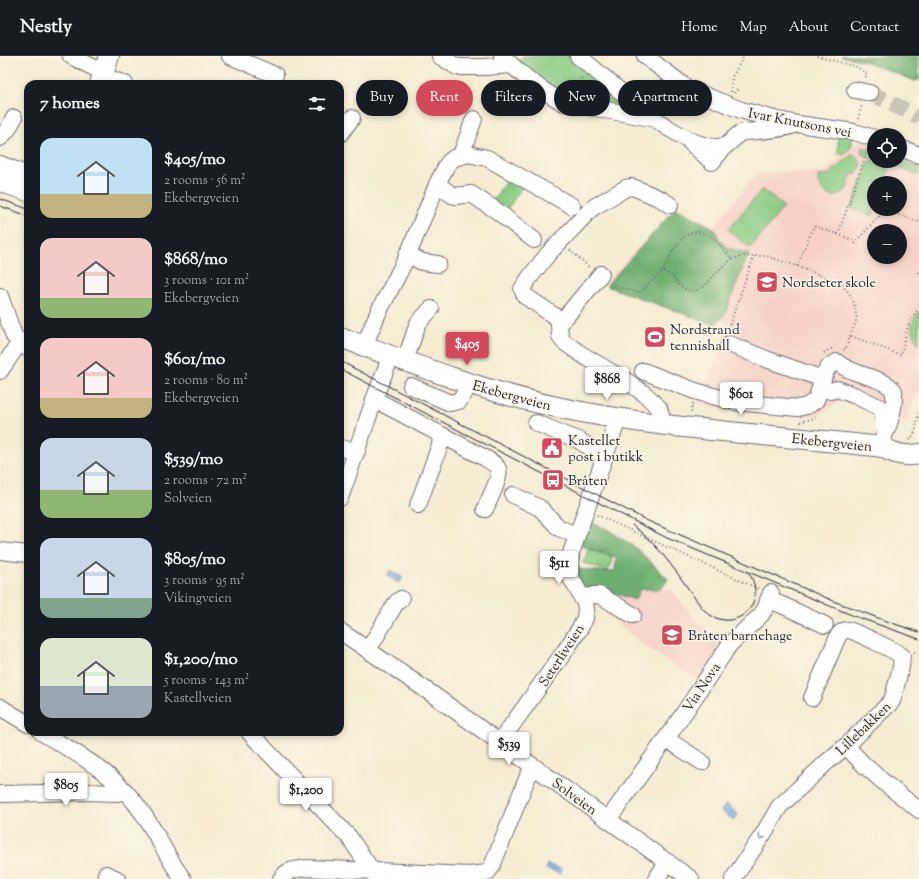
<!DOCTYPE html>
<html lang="en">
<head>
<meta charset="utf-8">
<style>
	body { margin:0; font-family:"Sorts Mill Goudy",serif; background:#242831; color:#f1f3f6; height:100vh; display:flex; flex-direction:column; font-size:15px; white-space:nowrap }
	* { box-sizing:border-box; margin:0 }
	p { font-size:13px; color:#9ea1a6 }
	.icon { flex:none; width:22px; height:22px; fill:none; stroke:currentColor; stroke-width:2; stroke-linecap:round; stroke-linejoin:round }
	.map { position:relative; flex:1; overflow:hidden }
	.drawer { position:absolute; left:24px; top:24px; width:320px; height:656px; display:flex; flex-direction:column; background:#171b24; border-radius:12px; box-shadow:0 2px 6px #0003 }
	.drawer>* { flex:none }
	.guide { position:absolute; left:356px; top:24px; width:380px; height:36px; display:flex; gap:8px }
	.buttons { position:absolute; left:867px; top:72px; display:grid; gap:8px }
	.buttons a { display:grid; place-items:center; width:40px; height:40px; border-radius:50%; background:#171b24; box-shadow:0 2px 6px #0003; font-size:20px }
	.price { position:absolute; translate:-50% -34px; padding:0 9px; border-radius:4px; background:#fff; color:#222; font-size:13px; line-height:26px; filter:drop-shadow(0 1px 2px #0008) }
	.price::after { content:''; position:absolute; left:50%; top:24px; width:12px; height:9px; margin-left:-6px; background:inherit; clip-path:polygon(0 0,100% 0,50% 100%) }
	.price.selected { background:#d1495b; color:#fff }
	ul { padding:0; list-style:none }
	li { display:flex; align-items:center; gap:12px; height:100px; padding:0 16px }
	li span { display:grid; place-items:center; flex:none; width:112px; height:80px; border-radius:12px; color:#555 }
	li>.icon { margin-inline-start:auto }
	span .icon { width:48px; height:48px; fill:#fffc; stroke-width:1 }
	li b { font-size:17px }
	h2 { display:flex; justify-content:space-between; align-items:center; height:48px; padding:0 16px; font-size:17px }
	.tag { padding:0 14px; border-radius:18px; background:#171b24; box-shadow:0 2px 6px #0003; font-size:14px; line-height:36px }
	.tag.selected { background:#d1495b; color:#fff }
	header { display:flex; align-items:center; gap:24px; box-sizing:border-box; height:56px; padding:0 20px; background:#171b24; border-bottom:1px solid #363941 }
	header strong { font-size:19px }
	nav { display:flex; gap:22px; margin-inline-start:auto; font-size:14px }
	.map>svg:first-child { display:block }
	.built { fill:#f7d1c7; fill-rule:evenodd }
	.green { fill:#88cb83; stroke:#55765f }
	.forest { fill:#6eaf71; stroke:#486856 }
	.water { fill:#6baade; stroke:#46668c }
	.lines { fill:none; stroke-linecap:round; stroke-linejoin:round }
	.minor-tunnel { stroke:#cbc4b5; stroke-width:16; stroke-dasharray:16 8; stroke-linecap:butt }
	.minor-casing { stroke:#6c6970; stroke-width:18 }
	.major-casing { stroke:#6c6970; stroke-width:22 }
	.path { stroke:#6c6970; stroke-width:2; stroke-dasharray:1 3; stroke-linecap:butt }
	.minor { stroke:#fff; stroke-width:16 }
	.major { stroke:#fff; stroke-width:20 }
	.tram { stroke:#22223b; stroke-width:1 }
	.oneway { stroke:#9c9ca7 }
	.labels { text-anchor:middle; stroke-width:3; stroke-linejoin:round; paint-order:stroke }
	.street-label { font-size:14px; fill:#22223b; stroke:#fcf5e5 }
	.poi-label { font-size:14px; fill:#22223b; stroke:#fcf5e5; text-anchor:start }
</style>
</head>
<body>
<header>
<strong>Nestly</strong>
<nav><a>Home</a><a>Map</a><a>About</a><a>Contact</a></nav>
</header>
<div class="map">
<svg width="919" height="823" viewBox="0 0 919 823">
	<rect width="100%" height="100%" fill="#fcf5e5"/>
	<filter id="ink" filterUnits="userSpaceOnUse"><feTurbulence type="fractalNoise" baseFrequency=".025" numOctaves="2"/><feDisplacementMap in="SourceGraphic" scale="8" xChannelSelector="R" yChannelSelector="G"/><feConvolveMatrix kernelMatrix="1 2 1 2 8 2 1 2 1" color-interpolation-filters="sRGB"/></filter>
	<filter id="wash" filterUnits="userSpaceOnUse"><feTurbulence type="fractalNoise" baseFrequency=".012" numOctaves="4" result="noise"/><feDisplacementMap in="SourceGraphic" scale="16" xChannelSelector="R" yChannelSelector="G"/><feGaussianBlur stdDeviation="0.9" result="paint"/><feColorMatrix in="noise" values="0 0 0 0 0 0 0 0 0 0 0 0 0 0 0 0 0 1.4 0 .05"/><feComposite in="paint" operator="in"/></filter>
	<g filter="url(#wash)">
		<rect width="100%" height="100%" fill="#f5ecd3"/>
		<g class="built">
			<path d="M 864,84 L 874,87 L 874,105 L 900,105 L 900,96 L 919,103 L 919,331 L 906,366 L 843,345 L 836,347 L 817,360 L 814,361 L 747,357 L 712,350 L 698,346 L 728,275 L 725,266 L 608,224 L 676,151 L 714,170 L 757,117 L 822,116 ZM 874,127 L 900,127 L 900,153 L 874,153 ZM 874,175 L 900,175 L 900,201 L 874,201 Z"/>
			<polygon points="663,533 672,534 694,563 705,572 705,574 717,584 720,597 698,625 646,591 608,559 621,540 636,545 641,534"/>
		</g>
		<g class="green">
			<polygon points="523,0 572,0 641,55 569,46 518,6"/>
			<polygon points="838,78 852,79 852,90 844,99 838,98"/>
			<polygon points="863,91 874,95 874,103 861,98"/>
			<path d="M 853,98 C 858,101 865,110 858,116 C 855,118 852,118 850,121 C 847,125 849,131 845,135 C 832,148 817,134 818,120 L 830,119 L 835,113 Z"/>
			<polygon points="870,104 890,112 884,127 874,127 874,153 872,160 851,152"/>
			<polygon points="880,105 900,105 919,112 919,119"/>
			<polygon points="510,119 525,127 504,158 490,149"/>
			<polygon points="762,133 784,151 750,192 728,174"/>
			<path d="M 919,256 L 919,289 C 912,278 908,266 919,256 Z"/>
			<polygon points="588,493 613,501 608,515 583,507"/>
		</g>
		<g class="forest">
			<polygon points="841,0 919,0 919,24 915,25 864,5"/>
			<path d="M 676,152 L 715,173 C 723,194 729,193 749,197 L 725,258 L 715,269 L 606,230 Z"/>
			<polygon points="587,465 607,473 636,492 668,523 661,533 640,533 635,544 611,536 581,534 577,513 610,516 615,514 616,501 578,489"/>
		</g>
		<g class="water">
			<polygon points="390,514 403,522 399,527 387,520"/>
			<polygon points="726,748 738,758 734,765 721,755"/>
			<polygon points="547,808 562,813 561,818 546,813"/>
		</g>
	</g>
	<g filter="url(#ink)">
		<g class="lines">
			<polyline class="minor-tunnel" points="870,37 919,61"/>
			<g class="minor-casing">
				<g id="minor">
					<polyline points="71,0 104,17"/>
					<polyline points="230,0 275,19"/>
					<polyline points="440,0 457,11 485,11 511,9"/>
					<path d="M 502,0 C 520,18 542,35 564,47 L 652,62"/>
					<path d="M 578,0 C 609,23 684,100 724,90 C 731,88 734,80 741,77 C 745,75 751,76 756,75 C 770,74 784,73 798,68"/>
					<polyline points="645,0 687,32 741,54 774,63 798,68 854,76 874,82"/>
					<polyline points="103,20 125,28"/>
					<polyline points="855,34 870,37"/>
					<polyline points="340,78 352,62"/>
					<polyline points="0,82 8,73 14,62"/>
					<polyline points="689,85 712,106 725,90"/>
					<polyline points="900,92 919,99"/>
					<polyline points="461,99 474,63"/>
					<polyline points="0,108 28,119"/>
					<polyline points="437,128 452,139 456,140 471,138 497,155 534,184"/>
					<polyline points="407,198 422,206 438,208"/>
					<polyline points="601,218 559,269 560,280 564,286 584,300 628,326 646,339 659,352 661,359 661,368"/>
					<polyline points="0,240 14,280 28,293"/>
					<polyline points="562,265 525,240 522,233 530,221 548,198 592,152 626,132 632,131 635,132 661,143 670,149"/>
					<polyline points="729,288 766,303 823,323"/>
					<polyline points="364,290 378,257 406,203 439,124 448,107 454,102 468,98 487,102 572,150"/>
					<polyline points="405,305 418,267 431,253"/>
					<polyline points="0,315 20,286"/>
					<path d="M 643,315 L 695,335 L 735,346 L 798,352 L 807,350 L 816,344 C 821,332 823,309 837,306 C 852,320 883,320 894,335 C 895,350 890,367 884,380"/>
					<polyline points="411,330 450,347 459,345 464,338 468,327"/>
					<path d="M 821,332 L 831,335 L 837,333 L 854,339 L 879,351 C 885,356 884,365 884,373"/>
					<path d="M 374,343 L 485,402 C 490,405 496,408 498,413 C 501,421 489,444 485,453"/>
					<polyline points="536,367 578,384 605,400"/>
					<polyline points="340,392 357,395"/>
					<polyline points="513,439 540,452 559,472 576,479"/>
					<polyline points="340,442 378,333 391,300"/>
					<polyline points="418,449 439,392 442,380"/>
					<polyline points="0,495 28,498"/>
					<polyline points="582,542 594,539 599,539 633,559"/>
					<polyline points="768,544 782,549 825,569"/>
					<polyline points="340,575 432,638 691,823"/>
					<polyline points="368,594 396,547 401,543"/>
					<polyline points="0,651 28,668"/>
					<path d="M 41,676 C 73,695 108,714 132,743 C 153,767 164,798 183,823"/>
					<polyline points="249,676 349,781 377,822"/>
					<polyline points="666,683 702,706"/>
					<polyline points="499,687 565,595 580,572 585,562 586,553 585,547 570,520 571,497 618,363"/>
					<polyline points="846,690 864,709 887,729 919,754"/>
					<polyline points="0,738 87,736 117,737 125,735"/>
					<polyline points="608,764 680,663 730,588 761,559 766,551 771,537"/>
					<polyline points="106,818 117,823"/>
					<path d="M 281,823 C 287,813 295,814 306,812 L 470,819 L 487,817 L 492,810 L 528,720 L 535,711"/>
					<polyline points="656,823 668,806"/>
					<path d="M 733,823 L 764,777 L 779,751 L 827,706 L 846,690 L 892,645 L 901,611 L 902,600 C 898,596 852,574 848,574 C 843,574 841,576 838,580 L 812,642"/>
				</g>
			</g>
			<g class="major-casing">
				<g id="major">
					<polyline points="100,28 109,0"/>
					<polyline points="0,125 28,135"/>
					<path d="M 340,281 C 410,307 479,334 552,350 C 660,374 772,378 882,391 C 895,398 905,401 919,398"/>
				</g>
			</g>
			<g class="path">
				<polyline points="817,0 857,11 867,18 865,22"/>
				<polyline points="572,36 583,20"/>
				<polyline points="731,36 732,21 744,0"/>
				<polyline points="734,37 738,33"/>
				<polyline points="858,63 862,48"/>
				<polyline points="838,178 868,93"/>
				<polyline points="855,188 856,185 885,154 919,166"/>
				<polyline points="570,194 589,211"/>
				<polyline points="797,210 814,170 856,185"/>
				<path d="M 663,215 C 671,199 684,165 708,179 C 718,185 724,195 732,203"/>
				<polyline points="919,216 919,217"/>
				<polyline points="610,227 615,230 639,237 663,215 673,221 679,229 686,234 695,235 705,230 721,212 732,203 743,200 766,200 797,210 840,227 849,237 854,247 857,263 845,294 842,293"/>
				<polyline points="727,276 754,200"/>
				<path d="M 851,280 L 901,299 C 905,283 907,264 919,252"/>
				<polyline points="824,297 828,294 834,292"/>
				<polyline points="691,356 693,347"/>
				<polyline points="800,366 816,362"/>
				<polyline points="910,384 915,376 919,355"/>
				<polyline points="597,459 759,533"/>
				<polyline points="914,596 919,597"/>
			</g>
			<use href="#minor" class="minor"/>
			<use href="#major" class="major"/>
			<g class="tram">
				<polyline points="0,143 28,153"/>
				<polyline points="0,150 28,160"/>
				<polyline points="340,305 648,465 836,546 886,565 919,576"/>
				<polyline points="340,313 667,482 854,560 919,583"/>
				<path d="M 632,469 C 662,491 680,522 702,552 C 732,584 773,546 747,515"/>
			</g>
		</g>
		<defs><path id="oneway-chevron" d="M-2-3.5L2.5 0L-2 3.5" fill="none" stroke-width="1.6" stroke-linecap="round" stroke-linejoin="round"/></defs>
		<use class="oneway" href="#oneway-chevron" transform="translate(761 781) rotate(125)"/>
	</g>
	<defs>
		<g id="school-square" transform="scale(1.15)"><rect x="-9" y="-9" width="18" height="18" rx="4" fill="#d1495b" stroke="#fcf5e5"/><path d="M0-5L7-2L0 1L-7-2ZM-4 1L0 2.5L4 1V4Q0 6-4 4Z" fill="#fff"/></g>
		<g id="stadium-square" transform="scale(1.15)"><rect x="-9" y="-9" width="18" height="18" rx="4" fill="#d1495b" stroke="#fcf5e5"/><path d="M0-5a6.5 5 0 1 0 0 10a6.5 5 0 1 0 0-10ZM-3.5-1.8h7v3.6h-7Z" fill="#fff"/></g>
		<g id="civic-square" transform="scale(1.15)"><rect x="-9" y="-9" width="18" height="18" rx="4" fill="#d1495b" stroke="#fcf5e5"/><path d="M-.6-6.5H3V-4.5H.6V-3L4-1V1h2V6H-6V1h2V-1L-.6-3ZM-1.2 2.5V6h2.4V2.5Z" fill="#fff"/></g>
		<g id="bus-square" transform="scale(1.15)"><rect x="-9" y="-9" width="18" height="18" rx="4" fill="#d1495b" stroke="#fcf5e5"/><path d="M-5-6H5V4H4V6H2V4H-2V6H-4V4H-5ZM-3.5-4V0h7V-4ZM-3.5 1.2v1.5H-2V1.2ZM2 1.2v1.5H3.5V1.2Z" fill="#fff"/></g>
	</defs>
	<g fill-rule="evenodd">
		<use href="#school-square" x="767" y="226"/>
		<use href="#stadium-square" x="655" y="281"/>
		<use href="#civic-square" x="552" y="392"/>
		<use href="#bus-square" x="553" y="424"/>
		<use href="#school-square" x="672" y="579"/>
	</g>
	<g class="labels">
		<g class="street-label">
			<text transform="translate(800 66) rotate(11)" y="5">Ivar Knutsons vei</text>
			<text transform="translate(512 339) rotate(15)" y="5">Ekebergveien</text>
			<text transform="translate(832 386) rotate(6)" y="5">Ekebergveien</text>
			<text transform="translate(561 599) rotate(-57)" y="5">Seterliveien</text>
			<text transform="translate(701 631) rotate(-56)" y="5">Via Nova</text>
			<text transform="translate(863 672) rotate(-44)" y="5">Lillebakken</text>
			<text transform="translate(575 740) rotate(36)" y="5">Solveien</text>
		</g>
		<g class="poi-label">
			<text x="782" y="231">Nordseter skole</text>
			<text x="670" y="278">Nordstrand<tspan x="670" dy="16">tennishall</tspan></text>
			<text x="568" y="389">Kastellet<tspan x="568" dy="16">post i butikk</tspan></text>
			<text x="568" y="429">Bråten</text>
			<text x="688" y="584">Bråten barnehage</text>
		</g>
	</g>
</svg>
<div class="buttons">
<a><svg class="icon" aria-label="locate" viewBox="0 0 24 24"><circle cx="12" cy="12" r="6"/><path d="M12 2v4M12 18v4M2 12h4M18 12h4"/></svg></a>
<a>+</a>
<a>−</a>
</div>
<b class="price selected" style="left:467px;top:310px">$405</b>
<b class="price" style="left:607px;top:345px">$868</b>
<b class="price" style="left:741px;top:360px">$601</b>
<b class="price" style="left:559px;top:529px">$511</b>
<b class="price" style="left:509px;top:710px">$539</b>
<b class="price" style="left:66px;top:751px">$805</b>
<b class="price" style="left:306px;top:756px">$1,200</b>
<div class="guide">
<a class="tag">Buy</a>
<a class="tag selected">Rent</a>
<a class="tag">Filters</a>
<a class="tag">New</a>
<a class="tag">Apartment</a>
</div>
<section class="drawer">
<h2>7 homes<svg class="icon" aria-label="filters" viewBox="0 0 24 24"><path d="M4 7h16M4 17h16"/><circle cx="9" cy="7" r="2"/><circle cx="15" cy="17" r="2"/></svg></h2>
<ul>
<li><span style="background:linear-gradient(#bfe0f5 70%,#c2b280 0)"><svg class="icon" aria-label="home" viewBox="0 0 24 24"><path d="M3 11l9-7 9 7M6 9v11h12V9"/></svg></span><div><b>$405/mo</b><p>2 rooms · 56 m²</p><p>Ekebergveien</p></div></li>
<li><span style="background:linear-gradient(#f6c9c9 75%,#8fb573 0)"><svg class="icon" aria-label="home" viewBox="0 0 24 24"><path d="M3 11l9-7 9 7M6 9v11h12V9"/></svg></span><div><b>$868/mo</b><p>3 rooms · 101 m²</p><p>Ekebergveien</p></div></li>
<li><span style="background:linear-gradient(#f6c9c9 75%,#c2b280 0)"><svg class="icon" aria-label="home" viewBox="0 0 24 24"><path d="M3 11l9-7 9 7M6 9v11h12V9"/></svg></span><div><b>$601/mo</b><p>2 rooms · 80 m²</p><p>Ekebergveien</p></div></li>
<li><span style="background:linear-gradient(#c9d6e8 65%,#8fb573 0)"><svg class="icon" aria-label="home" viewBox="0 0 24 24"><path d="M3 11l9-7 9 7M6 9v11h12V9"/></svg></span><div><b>$539/mo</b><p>2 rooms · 72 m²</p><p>Solveien</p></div></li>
<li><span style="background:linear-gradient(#c9d6e8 75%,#7fa58c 0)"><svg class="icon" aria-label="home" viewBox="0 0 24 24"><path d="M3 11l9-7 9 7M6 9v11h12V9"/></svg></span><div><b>$805/mo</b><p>3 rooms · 95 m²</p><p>Vikingveien</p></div></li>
<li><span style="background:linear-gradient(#dfe7d0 60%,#9aa5b1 0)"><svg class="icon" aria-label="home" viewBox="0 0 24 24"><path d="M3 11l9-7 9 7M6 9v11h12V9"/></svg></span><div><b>$1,200/mo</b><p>5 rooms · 143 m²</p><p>Kastellveien</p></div></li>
</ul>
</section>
</div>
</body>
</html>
